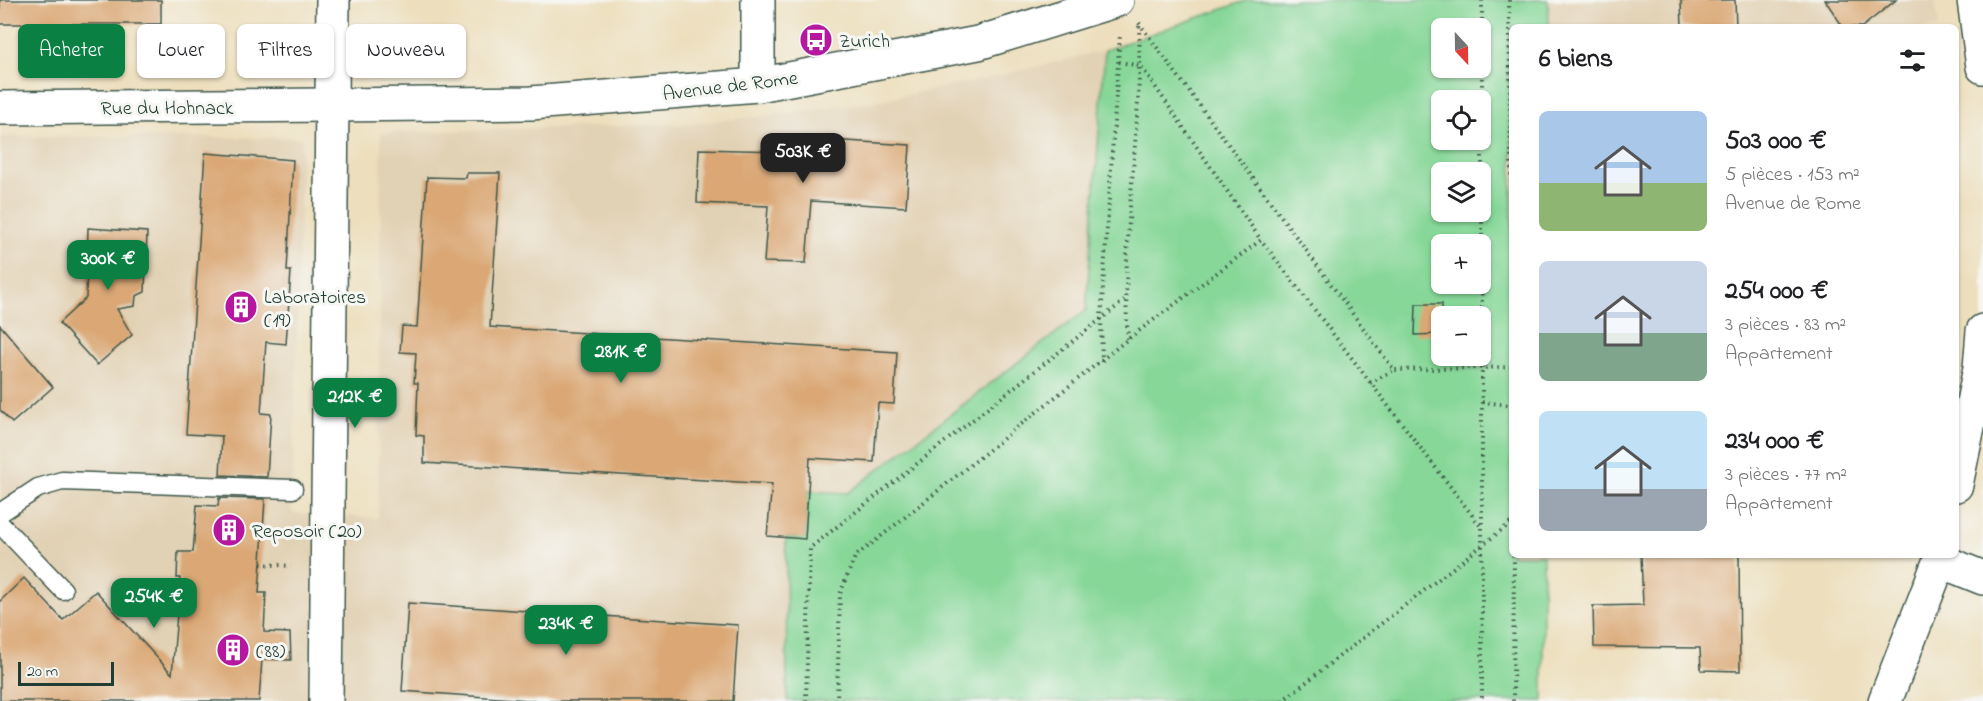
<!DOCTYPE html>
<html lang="fr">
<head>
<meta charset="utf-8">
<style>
	body { margin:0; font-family:"Indie Flower",sans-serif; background:#f2f2f2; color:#202124; height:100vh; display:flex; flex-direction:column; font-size:22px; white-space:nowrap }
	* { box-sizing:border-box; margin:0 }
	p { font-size:20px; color:#757577 }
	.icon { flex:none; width:33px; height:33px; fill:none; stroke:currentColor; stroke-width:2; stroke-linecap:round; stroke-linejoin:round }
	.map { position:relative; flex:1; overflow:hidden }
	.details { position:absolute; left:1509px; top:24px; width:450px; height:534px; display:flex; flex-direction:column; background:#fff; border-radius:9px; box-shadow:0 2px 4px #0004 }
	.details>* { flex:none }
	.banner { position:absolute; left:18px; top:24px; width:570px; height:54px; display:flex; gap:12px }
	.needle { width:39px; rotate:158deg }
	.buttons { position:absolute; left:1431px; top:18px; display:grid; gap:12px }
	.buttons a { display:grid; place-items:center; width:60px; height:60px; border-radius:9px; background:#fff; box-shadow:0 2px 4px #0004; font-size:30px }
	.scale { position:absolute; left:18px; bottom:15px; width:96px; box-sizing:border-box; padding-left:6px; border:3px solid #1f3d34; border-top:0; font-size:16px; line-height:21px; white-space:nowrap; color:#1f3d34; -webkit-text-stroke:4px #f6f6f2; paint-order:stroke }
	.price { position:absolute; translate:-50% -51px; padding:0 14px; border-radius:12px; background:#0b8043; color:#fff; font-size:20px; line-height:39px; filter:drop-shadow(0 2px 3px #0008) }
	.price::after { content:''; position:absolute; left:50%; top:36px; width:18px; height:14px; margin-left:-9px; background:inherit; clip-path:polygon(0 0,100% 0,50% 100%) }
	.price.on { background:#222; color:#fff }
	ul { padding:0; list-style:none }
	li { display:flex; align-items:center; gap:18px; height:150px; padding:0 30px }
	li span { display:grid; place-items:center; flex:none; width:168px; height:120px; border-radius:9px; color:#555 }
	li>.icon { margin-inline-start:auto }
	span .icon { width:72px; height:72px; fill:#fffc; stroke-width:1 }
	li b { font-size:26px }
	h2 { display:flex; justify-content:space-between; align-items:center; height:72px; padding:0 30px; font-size:26px }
	.tag { padding:0 21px; border-radius:9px; background:#fff; box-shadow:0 2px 4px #0004; font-size:21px; line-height:54px }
	.tag.on { background:#0b8043; color:#fff }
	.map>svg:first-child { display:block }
	.built { fill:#e2d2b5 }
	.green { fill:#86d798; stroke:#528a66; stroke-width:1.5; fill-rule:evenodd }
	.building { fill:#daa775 }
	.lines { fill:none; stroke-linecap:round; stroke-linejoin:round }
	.lane-casing { stroke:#3e5549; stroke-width:21 }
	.street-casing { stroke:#3e5549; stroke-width:36 }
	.path { stroke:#3e5549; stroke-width:4; stroke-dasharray:1.5 4.5; stroke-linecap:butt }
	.lane { stroke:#fff; stroke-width:18 }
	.street { stroke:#fff; stroke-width:33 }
	.labels { text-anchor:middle; stroke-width:6; stroke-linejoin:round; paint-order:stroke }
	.poi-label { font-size:20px; fill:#1f3d34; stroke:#f6f6f2; text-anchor:start }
	.street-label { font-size:20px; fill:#1f3d34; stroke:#f6f6f2 }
</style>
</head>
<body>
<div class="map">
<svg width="1983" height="701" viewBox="0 0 1983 701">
	<rect width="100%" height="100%" fill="#f6f6f2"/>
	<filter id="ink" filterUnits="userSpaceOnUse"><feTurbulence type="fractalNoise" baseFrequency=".0167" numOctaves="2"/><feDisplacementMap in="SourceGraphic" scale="12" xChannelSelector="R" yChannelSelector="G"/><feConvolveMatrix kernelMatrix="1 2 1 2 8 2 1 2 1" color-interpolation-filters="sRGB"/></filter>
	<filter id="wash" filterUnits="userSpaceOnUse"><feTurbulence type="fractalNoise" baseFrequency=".008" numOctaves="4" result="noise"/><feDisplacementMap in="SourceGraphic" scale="24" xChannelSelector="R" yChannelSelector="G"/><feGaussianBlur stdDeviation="1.35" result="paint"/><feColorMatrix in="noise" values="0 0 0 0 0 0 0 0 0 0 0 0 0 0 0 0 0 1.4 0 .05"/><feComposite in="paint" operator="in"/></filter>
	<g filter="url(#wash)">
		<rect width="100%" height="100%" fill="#eddfbd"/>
		<g class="built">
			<polygon points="1548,0 1935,0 1939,27 1549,27"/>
			<polygon points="1105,50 1086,310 848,493 772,489 767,536 713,534 824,539 819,701 0,701 0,136 302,138 292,513 378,518 381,133 683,124 775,115 865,103 977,81"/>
		</g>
		<path class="green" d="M 1248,0 L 1548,0 L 1549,27 L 1512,27 L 1512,555 L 1543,555 L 1543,701 L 787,701 L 786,538 L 805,538 L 808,491 L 848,493 L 1086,310 L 1105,50 ZM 1442,28 L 1480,28 L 1480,68 L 1442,68 ZM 1442,100 L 1480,100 L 1480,140 L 1442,140 ZM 1442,172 L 1480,172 L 1480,212 L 1442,212 ZM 1442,244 L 1480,244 L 1480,284 L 1442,284 ZM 1442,316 L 1480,316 L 1480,356 L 1442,356 Z"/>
		<g id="blocks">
			<g class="building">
				<rect x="0" y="0" width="161" height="24"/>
				<polygon points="1681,0 1735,0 1736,27 1682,27"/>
				<polygon points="1825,0 1896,0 1862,27 1843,27"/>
				<polygon points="782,137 910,145 906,207 811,201 806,263 764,262 768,206 697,203 699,149 781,151"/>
				<polygon points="205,153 293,160 287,271 291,271 286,344 266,342 261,413 271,414 267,477 220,475 222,436 186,434"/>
				<polygon points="467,173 500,173 490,327 897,352 894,404 878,403 874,462 810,458 805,539 767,536 772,484 424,463 424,436 416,435 418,383 414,383 416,353 400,352 402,326 417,327 427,177 466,178"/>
				<polygon points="88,228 147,232 145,292 136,296 135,306 117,309 132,335 97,365 59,323 86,298"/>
				<polygon points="1416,304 1442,304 1442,334 1415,335"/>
				<polygon points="0,325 53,387 12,423 0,410"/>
				<polygon points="219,498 265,499 259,593 266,593 264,632 290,633 291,660 262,659 259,701 0,701 0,601 24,578 63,620 96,591 172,674 180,578 177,578 178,552 193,552 197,505 218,506"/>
				<polygon points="1641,555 1739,555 1740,671 1701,670 1700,648 1594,647 1593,606 1643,605"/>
				<polygon points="408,603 738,625 733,701 542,701 402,691"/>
			</g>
		</g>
	</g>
	<g filter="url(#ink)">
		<use href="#blocks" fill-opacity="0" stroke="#3e5549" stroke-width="1.5"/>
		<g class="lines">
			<g class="lane-casing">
				<g id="lane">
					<polyline points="0,513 38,488 62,481 293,489"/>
					<polyline points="0,524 63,590"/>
				</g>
			</g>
			<g class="street-casing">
				<g id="street">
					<polyline points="1974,0 1983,67"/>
					<polyline points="758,85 758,0"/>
					<polyline points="0,108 531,103 758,85 978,43 1117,0"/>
					<polyline points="1956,485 1980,368 1983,331"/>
					<polyline points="1941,561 1983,578"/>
					<polyline points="326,701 333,0"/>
					<polyline points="1885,701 1942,555"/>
				</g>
			</g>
			<g class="path">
				<polyline points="1482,0 1482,701"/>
				<polyline points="1509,0 1512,231"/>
				<polyline points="1139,23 1394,370 1512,367"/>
				<polyline points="1119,62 1141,66 1261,240"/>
				<path d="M 1128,339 C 1120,234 1143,129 1139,24"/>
				<polyline points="1102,362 1101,318 1120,34"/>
				<polyline points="1370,383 1394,370"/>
				<polyline points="1512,396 1512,428"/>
				<polyline points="1482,402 1511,405"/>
				<polyline points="261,564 291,566"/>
				<polyline points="806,701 810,548 1125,300"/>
				<polyline points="837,701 840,594 855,557 1128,339 1261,240 1482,528"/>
				<polyline points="1282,701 1512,522"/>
				<polyline points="1513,701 1514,555"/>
			</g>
			<use href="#lane" class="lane"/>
			<use href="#street" class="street"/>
		</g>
	</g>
	<defs>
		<g id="bus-disc" transform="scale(1.725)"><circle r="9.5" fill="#b5179e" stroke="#f6f6f2"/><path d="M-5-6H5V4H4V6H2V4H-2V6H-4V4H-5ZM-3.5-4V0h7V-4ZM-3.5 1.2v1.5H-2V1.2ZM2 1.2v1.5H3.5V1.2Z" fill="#fff"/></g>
		<g id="building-disc" transform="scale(1.725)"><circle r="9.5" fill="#b5179e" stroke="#f6f6f2"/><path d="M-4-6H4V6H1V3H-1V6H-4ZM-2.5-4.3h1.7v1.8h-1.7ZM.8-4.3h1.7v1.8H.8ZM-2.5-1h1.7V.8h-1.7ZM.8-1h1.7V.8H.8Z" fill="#fff"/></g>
	</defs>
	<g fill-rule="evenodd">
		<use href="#bus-disc" x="816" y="40"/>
		<use href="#building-disc" x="241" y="307"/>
		<use href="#building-disc" x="229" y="530"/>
		<use href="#building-disc" x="233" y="650"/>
	</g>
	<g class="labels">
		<g class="poi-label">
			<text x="839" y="47">Zurich</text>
			<text x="264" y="303">Laboratoires<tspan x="264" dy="23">(19)</tspan></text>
			<text x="252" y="537">Reposoir (20)</text>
			<text x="256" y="657">(88)</text>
		</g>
		<g class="street-label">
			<text transform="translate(730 85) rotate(-7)" y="7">Avenue de Rome</text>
			<text x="167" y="114">Rue du Hohnack</text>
		</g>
	</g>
</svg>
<div class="buttons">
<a><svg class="needle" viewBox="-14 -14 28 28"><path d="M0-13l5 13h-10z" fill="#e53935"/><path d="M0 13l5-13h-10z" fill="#757577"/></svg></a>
<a><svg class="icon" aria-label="locate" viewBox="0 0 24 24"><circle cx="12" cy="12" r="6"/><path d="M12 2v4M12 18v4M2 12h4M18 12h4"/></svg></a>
<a><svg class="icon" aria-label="layers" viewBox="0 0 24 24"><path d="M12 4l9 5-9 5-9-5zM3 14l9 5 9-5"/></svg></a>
<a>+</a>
<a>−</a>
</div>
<div class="scale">20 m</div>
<b class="price on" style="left:803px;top:184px">503K €</b>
<b class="price" style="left:108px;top:291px">300K €</b>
<b class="price" style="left:621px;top:384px">281K €</b>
<b class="price" style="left:355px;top:429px">212K €</b>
<b class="price" style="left:154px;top:629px">254K €</b>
<b class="price" style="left:566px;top:656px">234K €</b>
<div class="banner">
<a class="tag on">Acheter</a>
<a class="tag">Louer</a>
<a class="tag">Filtres</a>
<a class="tag">Nouveau</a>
</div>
<section class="details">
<h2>6 biens<svg class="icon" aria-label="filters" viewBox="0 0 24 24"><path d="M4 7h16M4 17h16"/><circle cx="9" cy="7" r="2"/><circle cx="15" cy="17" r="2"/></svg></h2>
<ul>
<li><span style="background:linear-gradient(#a9c7e8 60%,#8fb573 0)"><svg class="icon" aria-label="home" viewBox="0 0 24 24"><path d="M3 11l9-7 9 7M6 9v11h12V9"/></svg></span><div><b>503 000 €</b><p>5 pièces · 153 m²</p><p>Avenue de Rome</p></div></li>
<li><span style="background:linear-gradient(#c9d6e8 60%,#7fa58c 0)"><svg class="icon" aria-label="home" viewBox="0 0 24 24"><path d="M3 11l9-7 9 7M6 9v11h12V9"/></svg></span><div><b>254 000 €</b><p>3 pièces · 83 m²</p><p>Appartement</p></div></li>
<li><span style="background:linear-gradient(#bfe0f5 65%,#9aa5b1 0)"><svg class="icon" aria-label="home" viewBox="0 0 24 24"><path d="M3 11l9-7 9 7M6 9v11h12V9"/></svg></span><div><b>234 000 €</b><p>3 pièces · 77 m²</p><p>Appartement</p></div></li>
</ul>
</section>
</div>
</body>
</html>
